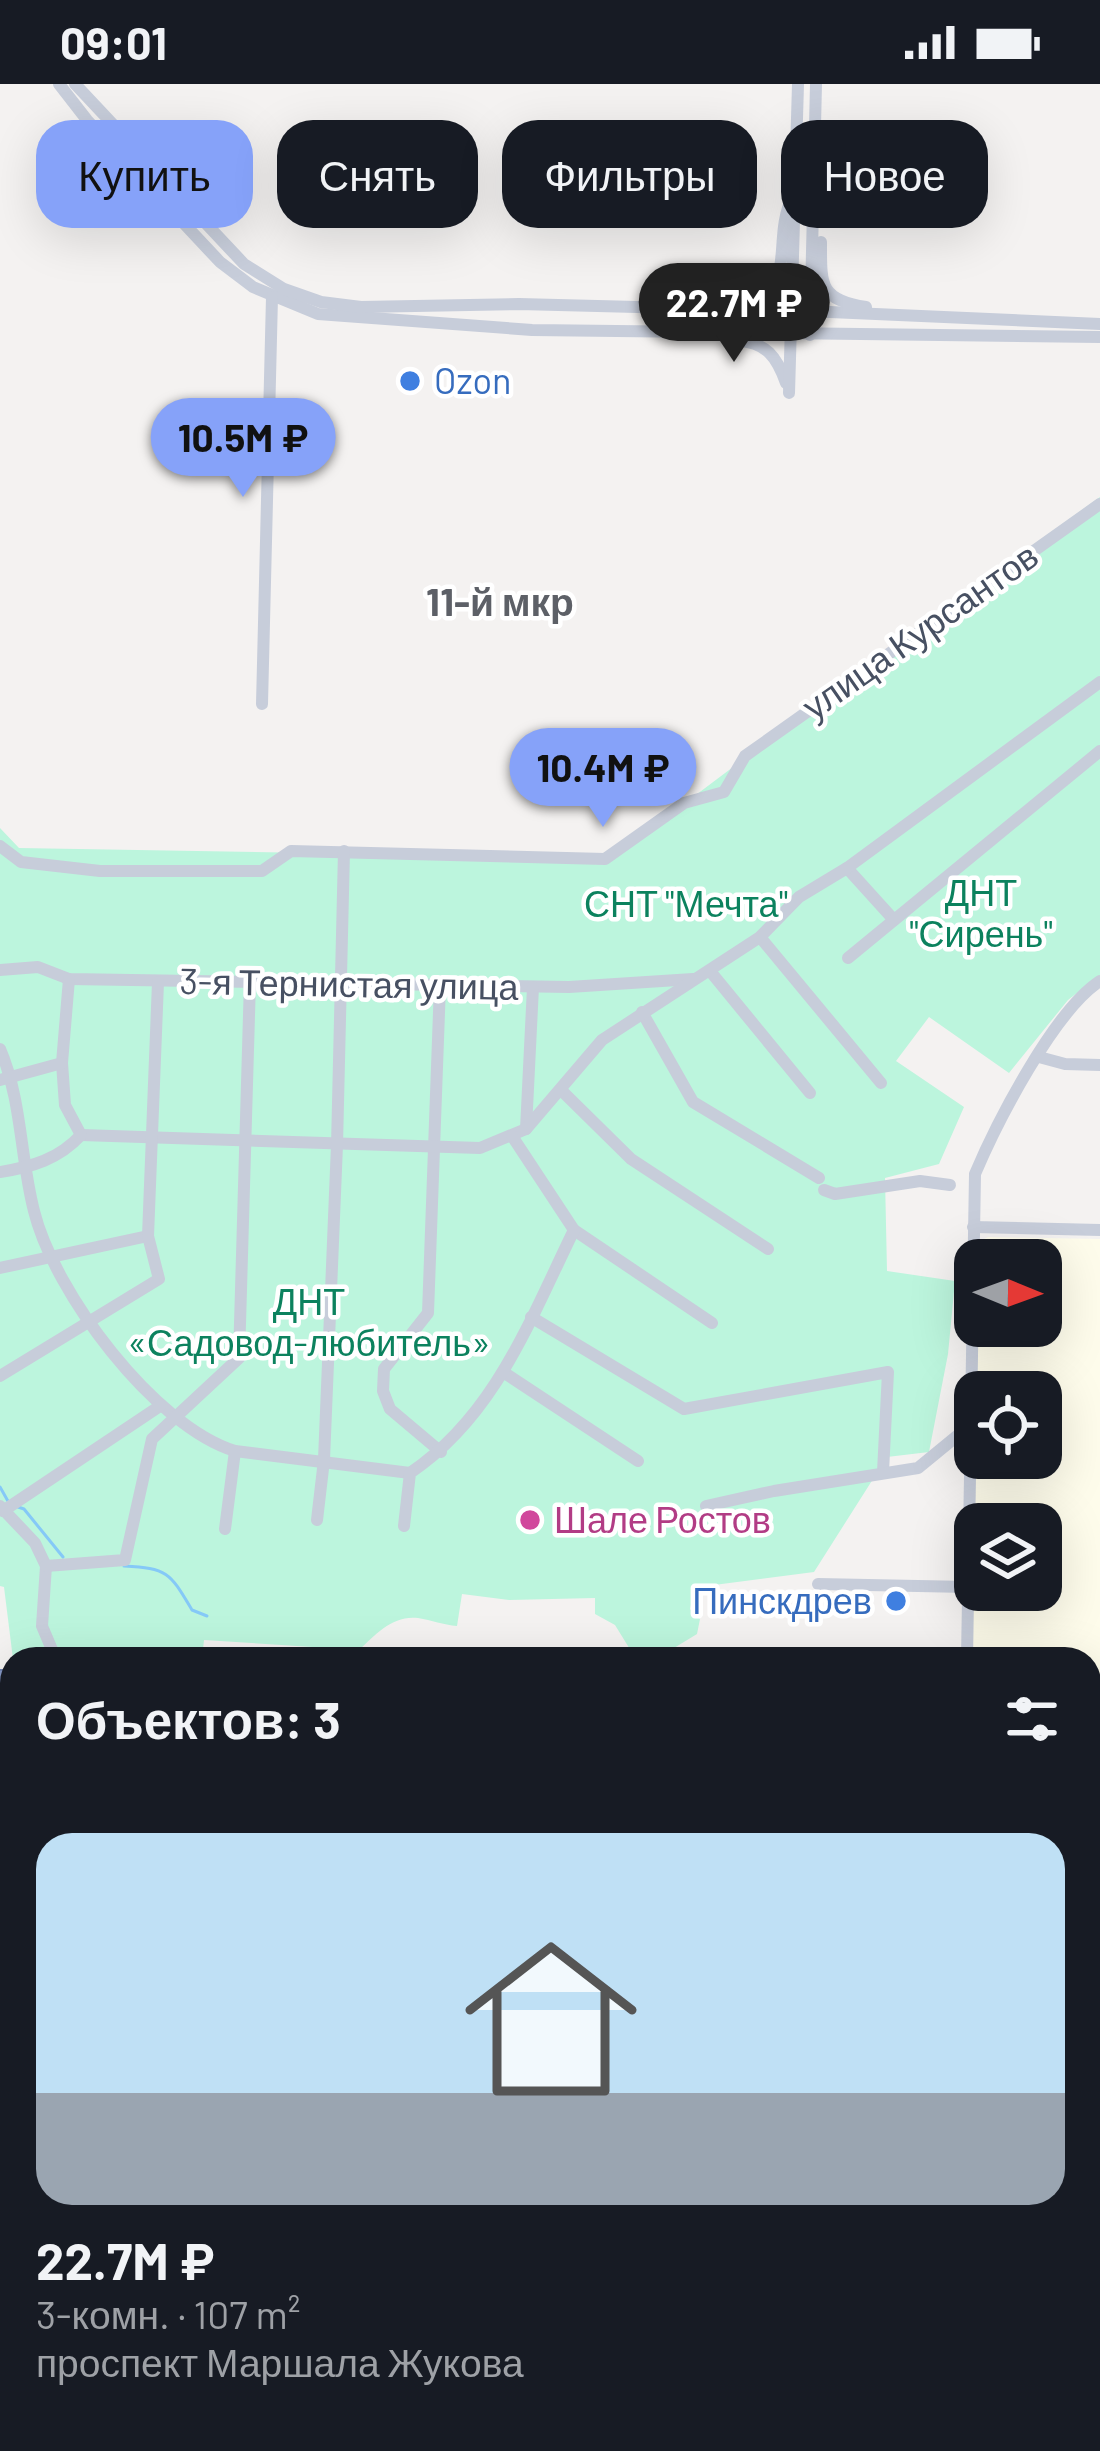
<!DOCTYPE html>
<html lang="ru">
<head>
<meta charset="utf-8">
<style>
	body { margin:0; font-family:Barlow,sans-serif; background:#242831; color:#f1f3f6; height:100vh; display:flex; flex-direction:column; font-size:45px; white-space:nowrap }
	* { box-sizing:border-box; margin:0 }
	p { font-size:39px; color:#9ea1a6 }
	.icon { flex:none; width:66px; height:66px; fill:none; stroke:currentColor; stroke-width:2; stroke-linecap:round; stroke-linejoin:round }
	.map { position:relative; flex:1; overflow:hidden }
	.panel { position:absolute; left:0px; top:1563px; width:1101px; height:804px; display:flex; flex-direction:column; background:#171b24; border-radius:36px 36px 0 0; box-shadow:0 12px 48px #0002 }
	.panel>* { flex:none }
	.guide { position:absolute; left:36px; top:36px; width:1029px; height:108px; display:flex; gap:24px }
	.needle { width:78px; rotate:91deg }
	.tools { position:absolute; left:954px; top:1155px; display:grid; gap:24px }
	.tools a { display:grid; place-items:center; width:108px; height:108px; border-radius:24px; background:#171b24; box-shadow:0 12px 48px #0002; font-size:60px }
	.price { position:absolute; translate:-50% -102px; padding:0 27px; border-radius:42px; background:#86a2f9; color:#111; font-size:39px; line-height:78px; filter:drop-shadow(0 3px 6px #0008) }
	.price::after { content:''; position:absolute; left:50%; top:72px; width:36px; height:27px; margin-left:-18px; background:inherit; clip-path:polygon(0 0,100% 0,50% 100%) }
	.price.active { background:#222; color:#fff }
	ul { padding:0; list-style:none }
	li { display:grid; align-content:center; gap:24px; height:636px; padding:0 36px }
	li span { display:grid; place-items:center; height:372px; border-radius:36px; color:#555 }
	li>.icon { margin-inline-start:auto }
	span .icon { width:216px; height:216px; fill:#fffc; stroke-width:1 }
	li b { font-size:51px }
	h2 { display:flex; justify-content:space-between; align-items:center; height:144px; padding:0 36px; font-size:51px }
	.tag { padding:0 42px; border-radius:36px; background:#171b24; box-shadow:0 12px 48px #0002; font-size:42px; line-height:108px }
	.tag.active { background:#86a2f9; color:#111 }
	.status { display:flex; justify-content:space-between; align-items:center; height:84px; padding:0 60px; background:#171b24; direction:ltr }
	.status svg { height:33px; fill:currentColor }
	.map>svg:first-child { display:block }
	.commercial { fill:#fefceb; fill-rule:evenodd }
	.education { fill:#e5e3e3 }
	.medical { fill:#fee9e1 }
	.green { fill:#bcf5dd }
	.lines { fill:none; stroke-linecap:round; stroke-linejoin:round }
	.stream { stroke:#85c9f7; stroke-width:3 }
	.highway-casing { stroke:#6f82b1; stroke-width:22 }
	.minor { stroke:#c7cdda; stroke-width:12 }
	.major { stroke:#aebad3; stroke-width:15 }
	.highway { stroke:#8497c5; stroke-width:18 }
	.shop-dot { fill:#3f7fe0; stroke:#fff; stroke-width:4.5 }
	.hotel-dot { fill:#d1479c; stroke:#fff; stroke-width:4.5 }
	.labels { text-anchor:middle; stroke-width:9; stroke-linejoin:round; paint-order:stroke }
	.shop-label { font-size:36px; fill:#366cbe; stroke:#fff; text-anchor:start }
	.street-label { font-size:36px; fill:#475062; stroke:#fff }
	.park-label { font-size:36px; fill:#0c825e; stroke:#fff }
	.hotel-label { font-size:36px; fill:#b23c85; stroke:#fff; text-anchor:start }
	.neighbourhood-label { font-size:39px; font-weight:bold; fill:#5d6067; stroke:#fff }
</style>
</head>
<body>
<div class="status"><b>09:01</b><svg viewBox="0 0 49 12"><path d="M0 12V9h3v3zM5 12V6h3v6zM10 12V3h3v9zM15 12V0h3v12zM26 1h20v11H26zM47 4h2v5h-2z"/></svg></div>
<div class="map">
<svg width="1100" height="2367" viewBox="0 0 1100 2367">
	<rect width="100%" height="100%" fill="#f4f2f1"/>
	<path class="commercial" d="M 988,1153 L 1100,1155 L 1100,1629 L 1089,1629 L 1089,1575 L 966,1575 L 973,1171 L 980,1157 ZM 975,1176 L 1041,1176 L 1041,1242 L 975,1242 ZM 975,1308 L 1041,1308 L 1041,1374 L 975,1374 ZM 975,1440 L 1041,1440 L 1041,1506 L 975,1506 Z"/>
	<polygon class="education" points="1089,2225 1096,2237 1100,2260 1096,2367 937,2367 937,2355 1089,2355"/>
	<polygon class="medical" points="141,2355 613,2355 612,2367 141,2367"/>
	<g class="green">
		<path d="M 1100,413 L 1100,891 L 1068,916 L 1009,989 L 929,933 L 896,977 L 964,1023 L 939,1080 L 885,1094 L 887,1187 L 955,1197 L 948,1270 L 929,1368 L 887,1373 L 814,1488 L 691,1504 L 694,1509 L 690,1525 L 700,1535 L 697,1550 L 656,1575 L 636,1575 L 615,1541 L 595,1530 L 595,1514 L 509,1516 L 462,1510 L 457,1542 C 443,1541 432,1536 418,1534 C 393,1531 376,1550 359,1566 L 204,1556 L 202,1575 L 13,1575 L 4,1503 L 0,1502 L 0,744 L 19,764 L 612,774 L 930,535 Z"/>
		<polygon points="0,1619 12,1621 12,2355 132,2355 132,2367 0,2367"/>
		<polygon points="1089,2114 1100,2121 1100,2234 1089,2205"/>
	</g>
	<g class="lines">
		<g class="stream">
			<polyline points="0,1403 9,1419"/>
			<polyline points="18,1423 24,1425 63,1473"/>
			<path d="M 124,1482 C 168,1484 170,1489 192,1526 L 207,1532"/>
			<polyline points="1089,2155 1100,2163"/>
		</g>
		<g class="highway-casing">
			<g id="highway">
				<polyline points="0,1596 12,1597"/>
				<polyline points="0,1611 12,1612"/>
				<polyline points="1089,1633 1100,1633"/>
				<polyline points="1089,1678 1100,1678"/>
			</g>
		</g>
		<g class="minor">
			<polyline points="59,0 87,36 220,178 253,203 318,230 532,246 1100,253"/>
			<polyline points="75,0 244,180 284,205 321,218 361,223 519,220 830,228 1100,240"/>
			<path d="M 821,158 C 821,200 819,216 866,223"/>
			<path d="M 730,218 C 803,219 770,158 792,114"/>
			<polyline points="810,251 816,0"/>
			<path d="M 738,257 C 766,258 777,273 786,299"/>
			<polyline points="789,309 798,0"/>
			<polyline points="262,620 272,213"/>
			<polyline points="0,762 21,778 100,787 262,787 291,767 605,775 684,719 724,708 745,672 1100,420"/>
			<polyline points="847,784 894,836"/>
			<polyline points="760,853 881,999"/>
			<polyline points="848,874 1100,667"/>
			<polyline points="0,886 38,883 69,895 569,903 693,895"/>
			<polyline points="710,887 810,1009"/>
			<polyline points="69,895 62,979 65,1021 81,1051"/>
			<polyline points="440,901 428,1229 384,1285 383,1307 390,1325 441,1368"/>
			<polyline points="642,928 693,1018 819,1094"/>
			<path d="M 0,965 C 22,1016 20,1073 34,1127 C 54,1208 154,1342 235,1367 L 410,1389"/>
			<polyline points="1039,973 1065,980 1100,981"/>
			<polyline points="0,996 62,979"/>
			<polyline points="562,1007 631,1075 768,1165"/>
			<polyline points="526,1045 533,903"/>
			<polyline points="81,1051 480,1064 526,1045 602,956 760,853 799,813 847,784 1100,598"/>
			<path d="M 0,1088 C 32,1083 59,1075 81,1051"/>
			<polyline points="824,1106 835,1110 920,1097 950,1101"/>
			<polyline points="973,1143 1100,1146"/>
			<polyline points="574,1146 712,1239"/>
			<polyline points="0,1184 148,1152"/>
			<polyline points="531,1233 684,1325 888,1288 883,1388"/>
			<polyline points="503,1288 638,1377"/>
			<polyline points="0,1292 159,1195 148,1152 158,898"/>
			<polyline points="0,1422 35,1459 46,1482 42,1542 56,1575"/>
			<polyline points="706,1422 774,1407 918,1384 968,1343"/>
			<polyline points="3,1427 160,1322"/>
			<polyline points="317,1436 324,1376 337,1061 344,767"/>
			<path d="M 404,1442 L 410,1389 C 495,1332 530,1236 574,1146 L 512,1052"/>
			<polyline points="225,1445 235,1367"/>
			<polyline points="46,1482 125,1476 152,1355 239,1274 250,897"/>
			<polyline points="818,1500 968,1503"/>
			<path d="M 967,1575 L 975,1090 C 997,1038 1054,927 1100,897"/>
			<polyline points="0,1649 12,2005"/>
			<polyline points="1089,2092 1100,2097"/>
			<polyline points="0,2126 12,2126"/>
			<polyline points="24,2355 24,2367"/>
			<polyline points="135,2367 135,2355"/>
		</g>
		<g class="major">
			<polyline points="643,2367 644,2355"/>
			<polyline points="663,2367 663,2355"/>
		</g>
		<use href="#highway" class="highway"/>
	</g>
	<g class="shop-dot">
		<circle cx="410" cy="297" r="12"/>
		<circle cx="896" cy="1517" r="12"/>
	</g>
	<circle class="hotel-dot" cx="530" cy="1436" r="12"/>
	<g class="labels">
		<g class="shop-label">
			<text x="434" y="310">Ozon</text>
			<text x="872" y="1530" text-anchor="end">Пинскдрев</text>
		</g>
		<g class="street-label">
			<text transform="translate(920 547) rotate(-35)" y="13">улица Курсантов</text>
			<text transform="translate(349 900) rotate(1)" y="13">3-я Тернистая улица</text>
		</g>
		<g class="park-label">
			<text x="981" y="822">ДНТ<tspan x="981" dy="41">"Сирень"</tspan></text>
			<text x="686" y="833">СНТ "Мечта"</text>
			<text x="309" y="1231">ДНТ<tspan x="309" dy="41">«Садовод-любитель»</tspan></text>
		</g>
		<g class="hotel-label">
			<text x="554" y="1449">Шале Ростов</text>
		</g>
		<g class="neighbourhood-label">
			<text x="500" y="532">11-й мкр</text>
		</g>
	</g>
</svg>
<div class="tools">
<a><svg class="needle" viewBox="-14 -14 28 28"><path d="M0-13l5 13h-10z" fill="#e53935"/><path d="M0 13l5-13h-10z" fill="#9ea1a6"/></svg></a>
<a><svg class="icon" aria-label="locate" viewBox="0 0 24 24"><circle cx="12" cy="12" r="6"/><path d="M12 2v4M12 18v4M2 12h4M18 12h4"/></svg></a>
<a><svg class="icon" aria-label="layers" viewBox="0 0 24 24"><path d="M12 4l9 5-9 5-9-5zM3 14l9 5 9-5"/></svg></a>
</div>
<b class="price active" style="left:734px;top:281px">22.7M ₽</b>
<b class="price" style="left:243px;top:416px">10.5M ₽</b>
<b class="price" style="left:603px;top:746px">10.4M ₽</b>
<div class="guide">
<a class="tag active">Купить</a>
<a class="tag">Снять</a>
<a class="tag">Фильтры</a>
<a class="tag">Новое</a>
</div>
<section class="panel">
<h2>Объектов: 3<svg class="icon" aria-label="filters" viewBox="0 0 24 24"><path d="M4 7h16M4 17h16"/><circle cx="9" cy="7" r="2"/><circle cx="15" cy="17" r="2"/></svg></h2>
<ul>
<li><span style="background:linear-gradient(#bfe0f5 70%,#9aa5b1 0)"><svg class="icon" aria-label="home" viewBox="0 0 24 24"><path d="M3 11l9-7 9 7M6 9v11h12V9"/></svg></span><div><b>22.7M ₽</b><p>3-комн. · 107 m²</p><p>проспект Маршала Жукова</p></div></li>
</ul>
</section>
</div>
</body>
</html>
